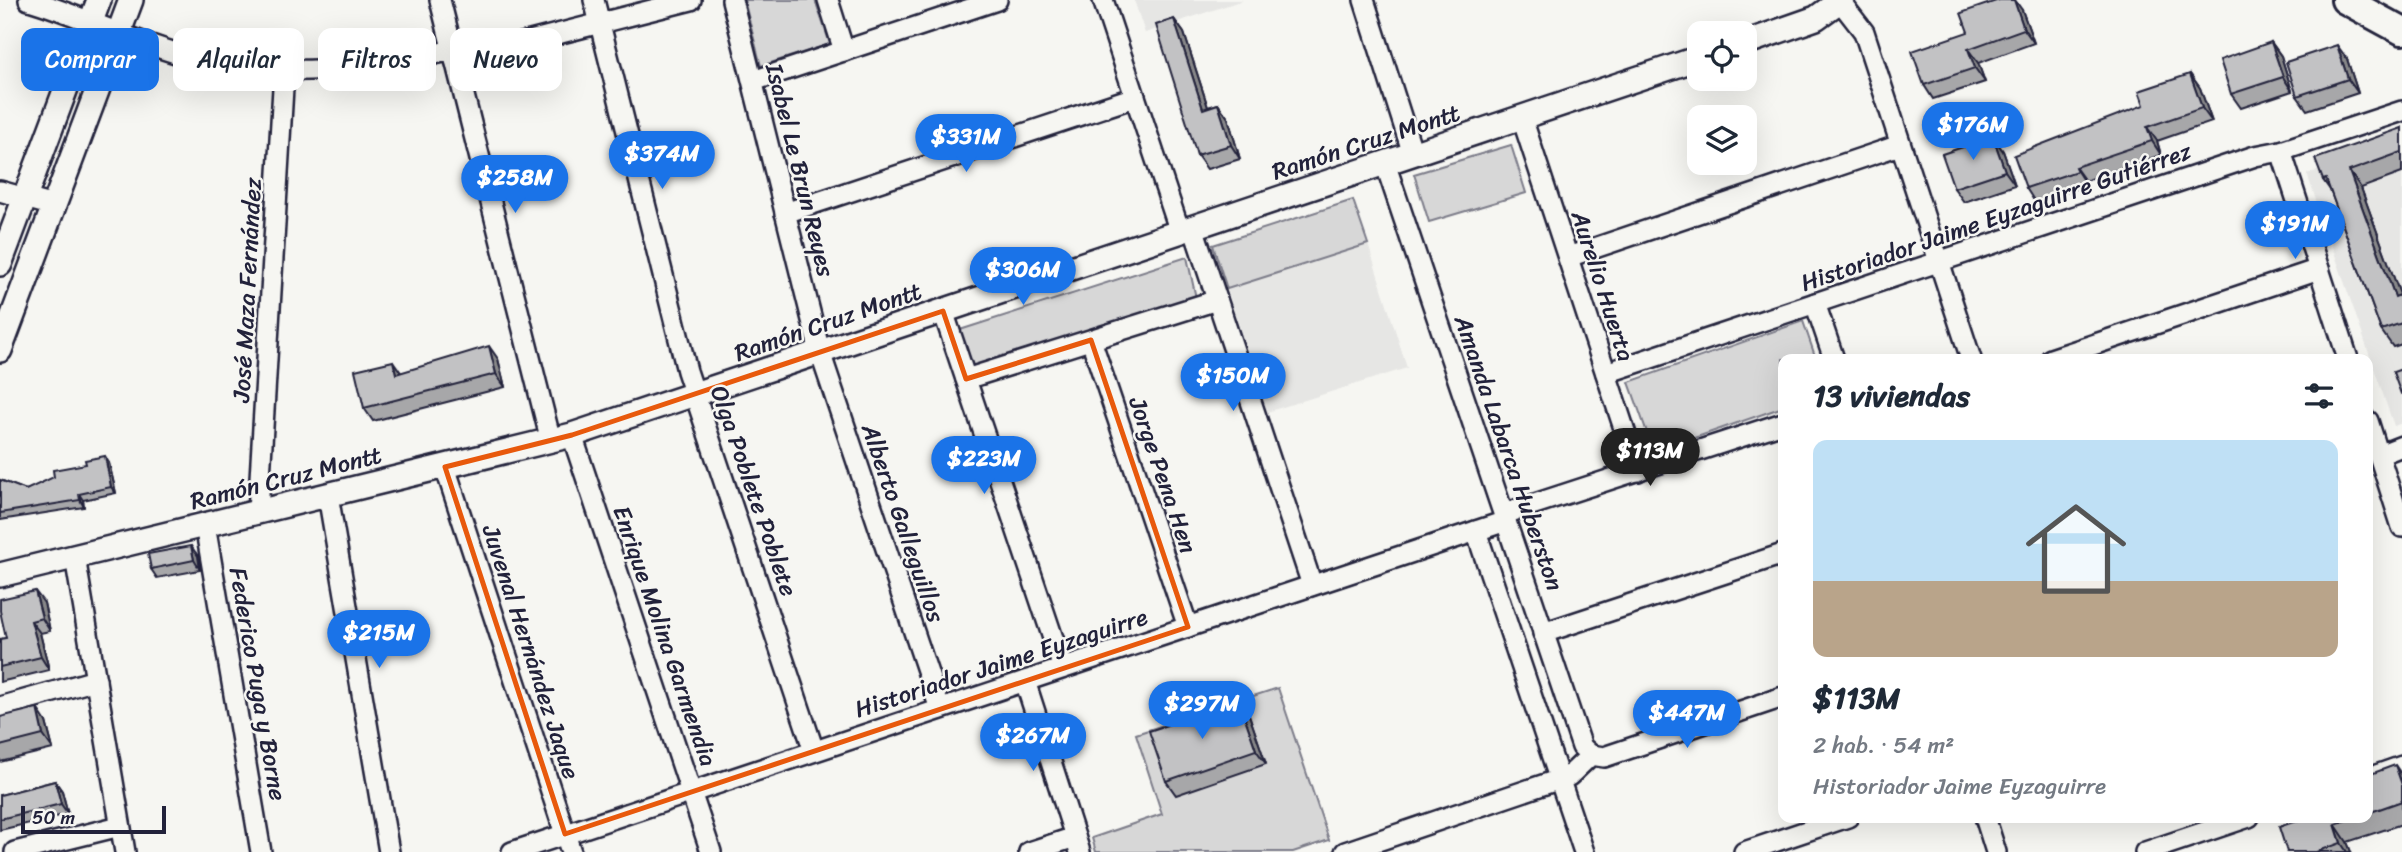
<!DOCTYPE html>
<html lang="es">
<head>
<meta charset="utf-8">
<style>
	body { margin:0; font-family:Sriracha,sans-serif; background:#f6f6f7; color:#1f2937; height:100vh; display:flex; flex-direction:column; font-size:26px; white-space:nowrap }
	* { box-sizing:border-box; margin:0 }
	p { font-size:23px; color:#747a83 }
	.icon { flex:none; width:38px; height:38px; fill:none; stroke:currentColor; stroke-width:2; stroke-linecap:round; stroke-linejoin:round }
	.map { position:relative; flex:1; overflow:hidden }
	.details { position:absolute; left:1778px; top:354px; width:595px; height:469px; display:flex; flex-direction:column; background:#fff; border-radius:14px; box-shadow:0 7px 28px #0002 }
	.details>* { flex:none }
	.banner { position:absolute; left:21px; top:28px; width:665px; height:63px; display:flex; gap:14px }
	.controls { position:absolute; left:1687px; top:21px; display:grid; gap:14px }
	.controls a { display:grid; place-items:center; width:70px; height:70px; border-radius:14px; background:#fff; box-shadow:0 7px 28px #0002; font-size:35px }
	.scale { position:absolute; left:21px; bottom:18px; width:145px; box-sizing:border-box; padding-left:7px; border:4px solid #22223b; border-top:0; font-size:19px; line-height:24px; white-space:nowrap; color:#22223b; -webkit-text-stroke:5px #f6f6f2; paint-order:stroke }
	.price { position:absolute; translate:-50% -60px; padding:0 16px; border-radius:24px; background:#1a73e8; color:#fff; font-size:23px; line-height:46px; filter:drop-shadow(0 2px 4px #0008) }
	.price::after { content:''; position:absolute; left:50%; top:42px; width:21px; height:16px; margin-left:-10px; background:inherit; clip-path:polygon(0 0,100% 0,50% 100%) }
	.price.active { background:#222; color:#fff }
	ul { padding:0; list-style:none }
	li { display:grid; align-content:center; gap:14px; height:371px; padding:0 35px }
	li+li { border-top:2px solid #e0e1e3 }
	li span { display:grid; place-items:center; height:217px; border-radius:14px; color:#555 }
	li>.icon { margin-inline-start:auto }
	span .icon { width:126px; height:126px; fill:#fffc; stroke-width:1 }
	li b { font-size:30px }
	h2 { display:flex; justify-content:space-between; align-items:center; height:84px; padding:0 35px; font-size:30px }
	.tag { padding:0 24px; border-radius:14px; background:#fff; box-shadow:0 7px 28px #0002; font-size:24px; line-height:63px }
	.tag.active { background:#1a73e8; color:#fff }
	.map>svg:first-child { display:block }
	.built { fill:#e6e6e4 }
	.green { fill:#d7d7d7; stroke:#7c7c89; stroke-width:2 }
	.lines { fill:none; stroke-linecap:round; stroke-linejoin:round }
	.minor-casing { stroke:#22223b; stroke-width:24 }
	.tertiary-casing { stroke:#22223b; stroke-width:28 }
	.secondary-casing { stroke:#22223b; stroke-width:32 }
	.minor { stroke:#f6f6f2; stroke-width:19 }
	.tertiary { stroke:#f6f6f2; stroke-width:23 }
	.secondary { stroke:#f6f6f2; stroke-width:26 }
	.wall { fill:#a7a7a9; stroke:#22223b; stroke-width:2 }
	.shaded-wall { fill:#888889; stroke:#22223b; stroke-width:2 }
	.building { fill:#c2c2c4; stroke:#22223b; stroke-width:2 }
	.marked { fill:none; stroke:#e8590c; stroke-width:5; stroke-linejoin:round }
	.labels { text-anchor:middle; stroke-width:5; stroke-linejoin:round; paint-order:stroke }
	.street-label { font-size:24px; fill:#22223b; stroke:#f6f6f2 }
</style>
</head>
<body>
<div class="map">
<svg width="2402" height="852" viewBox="0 0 2402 852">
	<rect width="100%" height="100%" fill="#f6f6f2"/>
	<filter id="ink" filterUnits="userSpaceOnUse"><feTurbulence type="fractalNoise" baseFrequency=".0143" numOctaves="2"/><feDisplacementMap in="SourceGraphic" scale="14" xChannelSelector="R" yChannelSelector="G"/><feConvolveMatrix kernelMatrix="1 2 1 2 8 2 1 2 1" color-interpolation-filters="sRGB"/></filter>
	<g filter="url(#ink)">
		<g class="built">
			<polygon points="1134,0 1243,0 1145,33"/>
			<polygon points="2402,144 2402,423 2394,426 2307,174"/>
			<polygon points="1368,244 1407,368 1267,412 1227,289"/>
		</g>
		<g class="green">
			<polygon points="744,0 815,0 830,44 761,66"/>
			<polygon points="1511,145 1526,193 1429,222 1414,174"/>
			<polygon points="1353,200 1368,244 1227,289 1213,245"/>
			<polygon points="1187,257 1196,298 972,372 960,330"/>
			<polygon points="1803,321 1816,359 1783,359 1783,407 1654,452 1629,382"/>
			<polygon points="1278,688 1329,840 1293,852 1096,852 1092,838 1162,814 1136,734"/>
		</g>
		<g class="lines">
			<g class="minor-casing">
				<g id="minor">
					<path d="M 29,0 C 83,16 135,43 190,57 C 279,80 364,70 453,50"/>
					<polyline points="440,0 551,441"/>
					<polyline points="594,0 687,371 814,751"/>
					<polyline points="732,0 820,352 940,709"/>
					<polyline points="828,0 844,51"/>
					<polyline points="1103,0 1180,232"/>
					<polyline points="1364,0 1413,154"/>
					<polyline points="1840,1 1864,32 1971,359"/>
					<polyline points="455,60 691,0"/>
					<polyline points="753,81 997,0"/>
					<polyline points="1522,118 1638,471"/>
					<polyline points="2281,151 2348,359"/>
					<polyline points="1385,163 1582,747 1591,755 1604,757 1783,697"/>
					<polyline points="0,191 54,206"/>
					<polyline points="785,213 1135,97"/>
					<polyline points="1193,227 1312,585"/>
					<polyline points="1568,257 1900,145"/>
					<polyline points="1815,303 1834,359"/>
					<polyline points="943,311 1063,668"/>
					<polyline points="1091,340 1188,627"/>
					<polyline points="2051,359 2319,269"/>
					<polyline points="1606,373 2255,156 2281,151 2402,111"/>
					<polyline points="966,379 1217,300"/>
					<polyline points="2368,421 2402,527"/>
					<polyline points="572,435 711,852"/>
					<polyline points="2379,455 2402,446"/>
					<polyline points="445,467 571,852"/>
					<polyline points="328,495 389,852"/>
					<polyline points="258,512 284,71"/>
					<polyline points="1504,514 1783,423"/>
					<polyline points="205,525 261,852"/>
					<polyline points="1476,531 1584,852"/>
					<polyline points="75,557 125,852"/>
					<polyline points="1543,633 1783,554"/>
					<polyline points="1025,681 1080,852"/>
					<polyline points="0,707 96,680"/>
					<polyline points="2368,778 2402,766"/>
					<polyline points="1985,817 1996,852"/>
					<polyline points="15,852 120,826"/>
					<polyline points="512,852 1506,521"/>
					<polyline points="1029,852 1075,837"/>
					<polyline points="1345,852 1569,776 1591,755"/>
					<polyline points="1744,852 1848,817"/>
					<polyline points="2145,852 2249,817"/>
				</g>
			</g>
			<g class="tertiary-casing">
				<g id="tertiary">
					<polyline points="1745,43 1816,18 1841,0"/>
					<polyline points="0,264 99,0"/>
					<polyline points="0,350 131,0"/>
					<polyline points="0,575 572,435 1699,58"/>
				</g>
			</g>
			<g class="secondary-casing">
				<polyline id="secondary" points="2345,0 2402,31"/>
			</g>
			<use href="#minor" class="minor"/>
			<use href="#tertiary" class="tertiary"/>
			<use href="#secondary" class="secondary"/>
		</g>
		<g class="wall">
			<polygon points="2022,10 2034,43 1978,63 1985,82 1933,99 1924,85 1968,32"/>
			<polygon points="1174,19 1184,33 1208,107 1218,104 1228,118 1240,159 1207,169 1197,155"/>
			<polygon points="2271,42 2281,56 2292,91 2241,108 2231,94"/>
			<polygon points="2347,59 2358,93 2307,110 2297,96"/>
			<polygon points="2190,74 2200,88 2212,122 2157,141 2161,155 2085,181 2086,185 2035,202 2026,188"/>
			<polygon points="2402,128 2402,173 2361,188 2400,295 2402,294 2402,344 2393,347 2381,330 2330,190 2323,180"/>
			<polygon points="1993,137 2003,151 2015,185 1964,202 1954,188"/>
			<polygon points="498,359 505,387 373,421 364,408 401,373"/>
			<polygon points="109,463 116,493 83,500 84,507 0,520 0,480 26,490"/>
			<polygon points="198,556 200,570 157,578 151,569"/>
			<polygon points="44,603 50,631 40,633 49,670 0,682 0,639 6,638"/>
			<polygon points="1239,701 1249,715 1266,764 1176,795 1166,781"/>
			<polygon points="0,717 46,722 53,749 0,762"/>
			<polygon points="2368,775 2402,775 2402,824 2347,842 2351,852 2287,852 2307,817 2368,817"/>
			<polygon points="55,781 62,791 68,814 0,830 0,795"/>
		</g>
		<g class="shaded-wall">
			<polygon points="2014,0 2015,0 2022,10 2034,43 2024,29"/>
			<polygon points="1174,19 1184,33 1213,123 1203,109"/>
			<polygon points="2271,42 2281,56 2292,91 2283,77"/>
			<polygon points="2337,45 2347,59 2358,93 2348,79"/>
			<polygon points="1968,49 1978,63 1985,82 1975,68"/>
			<polygon points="2190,74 2200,88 2212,122 2202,108"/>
			<polygon points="1218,104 1228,118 1240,159 1231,145"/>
			<polygon points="2147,127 2157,141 2161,155 2152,141"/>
			<polygon points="1993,137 2003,151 2015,185 2005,171"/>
			<polygon points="2075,167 2085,181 2086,185 2077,171"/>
			<polygon points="2349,171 2361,188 2402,300 2395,297"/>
			<polygon points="489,346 498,359 505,387 496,374"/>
			<polygon points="393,361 402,374 396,374"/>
			<polygon points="105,456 109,463 116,493 111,487"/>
			<polygon points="79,494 83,500 84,507 80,500"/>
			<polygon points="191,546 198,556 200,570 194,560"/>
			<polygon points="35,591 44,603 50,631 42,618"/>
			<polygon points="31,621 40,633 49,670 41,657"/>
			<polygon points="1239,701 1249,715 1266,764 1256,750"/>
			<polygon points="37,708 46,722 53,749 43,735"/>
			<polygon points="2395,765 2402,775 2402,785"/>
			<polygon points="55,781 62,791 68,814 61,804"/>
			<polygon points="2335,824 2347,842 2351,852 2347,852 2341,843"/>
		</g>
		<g class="building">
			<polygon points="1999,0 2014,0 2024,29 1968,49 1975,68 1924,85 1912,51 1968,32 1961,13"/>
			<polygon points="1174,19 1203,109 1218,104 1231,145 1197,155 1156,25"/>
			<polygon points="2271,42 2283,77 2231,94 2220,60"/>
			<polygon points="2337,45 2348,79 2297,96 2286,62"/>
			<polygon points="2190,74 2202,108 2147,127 2152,141 2075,167 2077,171 2026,188 2014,155 2144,105 2139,91"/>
			<polygon points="2402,128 2402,152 2349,171 2395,297 2402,294 2402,323 2381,330 2326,179 2323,180 2315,159"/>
			<polygon points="1993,137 2005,171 1954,188 1942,154"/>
			<polygon points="489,346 496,374 364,408 355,370 393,361 396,374"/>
			<polygon points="2402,369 2402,393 2401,394 2393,372"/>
			<polygon points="105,456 111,487 79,494 80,500 0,513 0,480 26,490 54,477 53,470 86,464 85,460"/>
			<polygon points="191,546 194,560 151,569 148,554"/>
			<polygon points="35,591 42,618 31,621 41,657 0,667 0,639 6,638 0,611 0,599"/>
			<polygon points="1239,701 1256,750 1166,781 1149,731"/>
			<polygon points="37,708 43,735 0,746 0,717"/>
			<polygon points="2395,765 2402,785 2402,801 2368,813 2368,775"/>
			<polygon points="55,781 61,804 0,819 0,795"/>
			<polygon points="2307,817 2355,817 2335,824 2341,843 2316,852 2287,852 2279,827"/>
		</g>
	</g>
	<path class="marked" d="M 943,311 L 966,379 L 1091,340 L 1188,627 L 565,834 L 445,467 L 572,435 Z"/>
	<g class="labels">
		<g class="street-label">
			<text transform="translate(1366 142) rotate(-18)" y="8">Ramón Cruz Montt</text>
			<text transform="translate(800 170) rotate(76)" y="8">Isabel Le Brun Reyes</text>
			<text transform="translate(1996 217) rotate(-19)" y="8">Historiador Jaime Eyzaguirre Gutiérrez</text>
			<text transform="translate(1603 286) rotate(72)" y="8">Aurelio Huerta</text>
			<text transform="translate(247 290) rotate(-87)" y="8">José Maza Fernández</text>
			<text transform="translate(828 322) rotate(-19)" y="8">Ramón Cruz Montt</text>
			<text transform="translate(1509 453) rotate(71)" y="8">Amanda Labarca Huberston</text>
			<text transform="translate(1163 475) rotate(71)" y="8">Jorge Pena Hen</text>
			<text transform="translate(286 478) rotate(-14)" y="8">Ramón Cruz Montt</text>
			<text transform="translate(754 491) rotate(71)" y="8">Olga Poblete Poblete</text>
			<text transform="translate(903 523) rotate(71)" y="8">Alberto Galleguillos</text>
			<text transform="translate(665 636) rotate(71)" y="8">Enrique Molina Garmendia</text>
			<text transform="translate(531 652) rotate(72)" y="8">Juvenal Hernández Jaque</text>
			<text transform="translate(1001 663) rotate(-18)" y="8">Historiador Jaime Eyzaguirre</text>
			<text transform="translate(258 684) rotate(80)" y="8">Federico Puga y Borne</text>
		</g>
	</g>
</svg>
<div class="controls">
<a><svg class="icon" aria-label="locate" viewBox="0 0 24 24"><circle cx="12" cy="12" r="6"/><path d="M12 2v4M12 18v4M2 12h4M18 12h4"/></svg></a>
<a><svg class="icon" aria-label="layers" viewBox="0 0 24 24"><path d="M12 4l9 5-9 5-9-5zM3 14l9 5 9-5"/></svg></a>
</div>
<div class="scale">50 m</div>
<b class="price" style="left:1973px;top:162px">$176M</b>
<b class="price" style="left:966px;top:174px">$331M</b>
<b class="price" style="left:662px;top:191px">$374M</b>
<b class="price" style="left:515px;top:215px">$258M</b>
<b class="price" style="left:2295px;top:261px">$191M</b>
<b class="price" style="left:1023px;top:307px">$306M</b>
<b class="price" style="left:1233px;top:413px">$150M</b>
<b class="price active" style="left:1650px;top:488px">$113M</b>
<b class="price" style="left:984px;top:496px">$223M</b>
<b class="price" style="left:379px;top:670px">$215M</b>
<b class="price" style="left:1202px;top:741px">$297M</b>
<b class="price" style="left:1687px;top:750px">$447M</b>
<b class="price" style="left:1033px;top:773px">$267M</b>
<div class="banner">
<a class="tag active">Comprar</a>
<a class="tag">Alquilar</a>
<a class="tag">Filtros</a>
<a class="tag">Nuevo</a>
</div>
<section class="details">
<h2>13 viviendas<svg class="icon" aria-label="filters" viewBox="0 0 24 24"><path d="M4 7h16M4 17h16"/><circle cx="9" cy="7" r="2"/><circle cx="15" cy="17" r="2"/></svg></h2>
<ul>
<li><span style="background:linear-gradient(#bfe0f5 65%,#b9a48a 0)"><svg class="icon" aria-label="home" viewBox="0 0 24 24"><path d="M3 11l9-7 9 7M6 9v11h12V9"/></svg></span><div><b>$113M</b><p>2 hab. · 54 m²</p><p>Historiador Jaime Eyzaguirre</p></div></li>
</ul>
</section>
</div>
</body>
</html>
